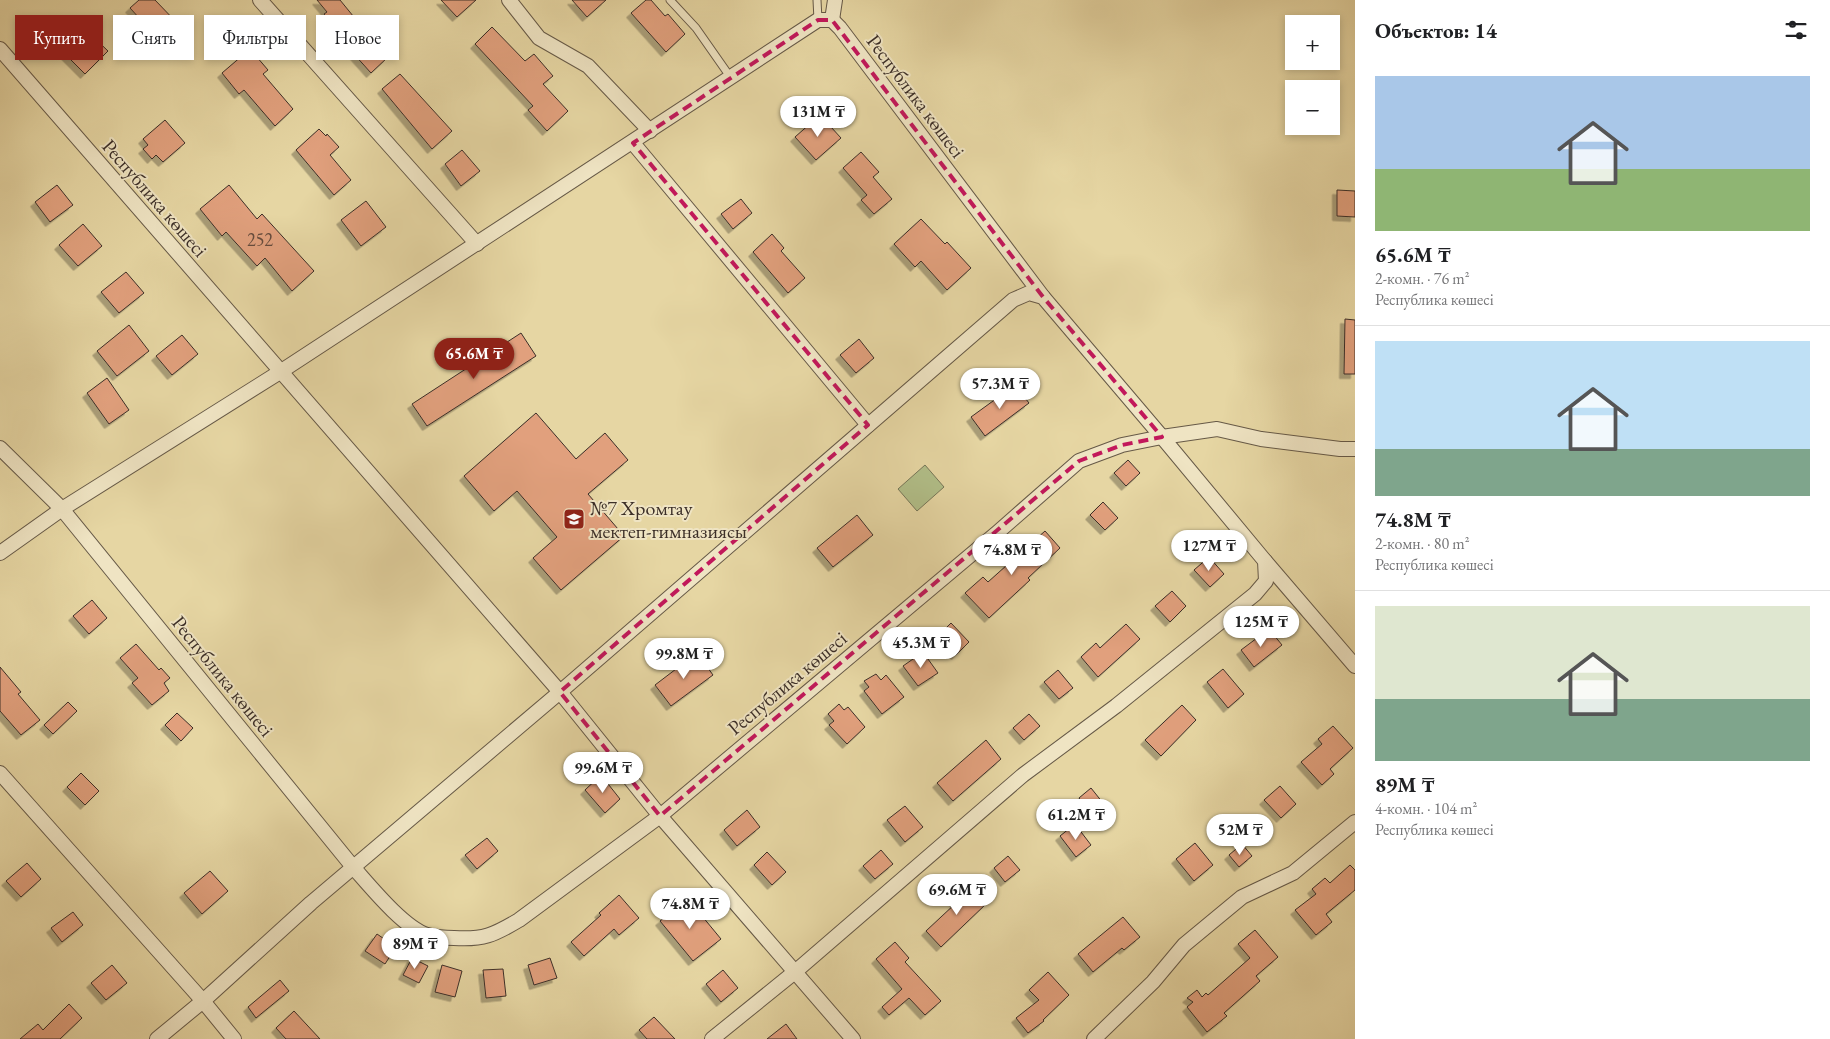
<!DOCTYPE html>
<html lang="ru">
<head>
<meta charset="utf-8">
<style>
	body { margin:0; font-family:"EB Garamond",serif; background:#f6f6f6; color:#202124; height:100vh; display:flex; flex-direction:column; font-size:19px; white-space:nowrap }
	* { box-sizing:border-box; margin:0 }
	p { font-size:16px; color:#757577 }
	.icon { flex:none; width:28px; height:28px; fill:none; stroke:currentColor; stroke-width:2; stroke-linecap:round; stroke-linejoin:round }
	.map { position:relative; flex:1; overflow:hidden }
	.details { display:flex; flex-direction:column; background:#fff; width:475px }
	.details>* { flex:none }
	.top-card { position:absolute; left:15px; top:15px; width:475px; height:45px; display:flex; gap:10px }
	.fabs { position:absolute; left:1285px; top:15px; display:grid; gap:10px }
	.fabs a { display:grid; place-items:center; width:55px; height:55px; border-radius:0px; background:#fff; box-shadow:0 2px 8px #0003; font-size:25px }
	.price { position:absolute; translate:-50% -42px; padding:0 11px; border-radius:18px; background:#fff; color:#222; font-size:16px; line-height:32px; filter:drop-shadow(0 1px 2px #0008) }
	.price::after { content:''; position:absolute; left:50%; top:30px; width:15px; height:11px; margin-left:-8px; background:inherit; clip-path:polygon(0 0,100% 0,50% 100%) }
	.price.on { background:#8f2418; color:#fff }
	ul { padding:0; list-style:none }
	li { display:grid; align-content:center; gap:10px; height:265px; padding:0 20px }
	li+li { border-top:1px solid #e0e0e0 }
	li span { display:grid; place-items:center; height:155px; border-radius:0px; color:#555 }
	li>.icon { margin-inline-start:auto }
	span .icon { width:90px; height:90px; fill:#fffc; stroke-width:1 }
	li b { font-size:21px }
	h2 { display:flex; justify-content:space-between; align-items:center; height:60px; padding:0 20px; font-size:21px }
	.tag { padding:0 18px; border-radius:0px; background:#fff; box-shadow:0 2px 8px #0003; font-size:18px; line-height:45px }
	.tag.on { background:#8f2418; color:#fff }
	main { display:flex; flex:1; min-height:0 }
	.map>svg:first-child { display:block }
	.green { fill:#b1be88; stroke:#767658 }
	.building { fill:#e1a07d; stroke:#3c2f28; filter:url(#shadow) }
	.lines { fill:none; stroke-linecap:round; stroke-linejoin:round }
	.lane-casing { stroke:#665947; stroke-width:9 }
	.street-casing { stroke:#665947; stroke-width:16 }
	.lane { stroke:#efe4c3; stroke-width:7 }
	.street { stroke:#efe4c3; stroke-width:14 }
	.marked { fill:none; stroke:#c2185b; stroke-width:4; stroke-dasharray:10 6; stroke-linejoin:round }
	.labels { text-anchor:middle; stroke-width:4; stroke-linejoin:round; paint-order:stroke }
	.number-label { font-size:18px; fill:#654b3d }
	.street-label { font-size:20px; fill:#3c2f28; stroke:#efe4c3 }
	.poi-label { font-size:20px; fill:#3c2f28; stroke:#efe4c3; text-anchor:start }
</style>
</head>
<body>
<main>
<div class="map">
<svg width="1355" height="1039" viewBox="0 0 1355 1039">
	<defs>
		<filter id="shadow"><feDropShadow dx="-4.5" dy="4.5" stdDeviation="0" flood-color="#0004"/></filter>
	</defs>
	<rect width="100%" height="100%" fill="#e6d6a3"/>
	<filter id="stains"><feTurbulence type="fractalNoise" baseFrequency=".004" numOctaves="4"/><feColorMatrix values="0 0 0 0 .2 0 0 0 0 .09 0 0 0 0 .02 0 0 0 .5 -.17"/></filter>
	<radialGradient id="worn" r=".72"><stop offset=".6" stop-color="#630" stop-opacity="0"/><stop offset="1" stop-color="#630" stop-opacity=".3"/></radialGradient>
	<polygon class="green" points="925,465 944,487 917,511 898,489"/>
	<g class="building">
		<polygon points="139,0 155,0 179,25 161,42 130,8"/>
		<polygon points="317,0 340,0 358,22 341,36 324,14 327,12"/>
		<polygon points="441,0 476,0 457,17"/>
		<polygon points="572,0 606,0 587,17"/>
		<polygon points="646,0 651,0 665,16 668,14 685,34 666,52 631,13"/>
		<polygon points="492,27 525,61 534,54 553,76 543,84 568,111 547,131 528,110 533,106 475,44"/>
		<polygon points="85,29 108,51 85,74 62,51"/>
		<polygon points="370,37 388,57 371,73 353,53"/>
		<polygon points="250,49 268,70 263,74 293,109 275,126 244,90 239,94 222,73"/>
		<polygon points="400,74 452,131 432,149 382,89"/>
		<polygon points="820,115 841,138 816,160 795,137"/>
		<polygon points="165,120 185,143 163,162 156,155 152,159 143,149 148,145 143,139"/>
		<polygon points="319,129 326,136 327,134 339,147 330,155 351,180 334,195 296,150"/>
		<polygon points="462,150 480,171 461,186 445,164"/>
		<polygon points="861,152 879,172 873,177 892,199 874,214 861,200 867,195 843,168"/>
		<polygon points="57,185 73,205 50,222 35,202"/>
		<polygon points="229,185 257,219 262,214 314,271 292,291 265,258 257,266 226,232 222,236 200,209"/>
		<polygon points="1337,190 1355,191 1355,217 1337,216"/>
		<polygon points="741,199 752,213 733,229 721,214"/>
		<polygon points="366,201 386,227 361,246 341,220"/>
		<polygon points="921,219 945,244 947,242 971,268 947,290 921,261 915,267 894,244"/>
		<polygon points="83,224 102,246 78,266 59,245"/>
		<polygon points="772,234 784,248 781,251 805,278 788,293 753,252"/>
		<polygon points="126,272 144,293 119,313 101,292"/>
		<polygon points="1345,319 1355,320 1355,374 1344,374"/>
		<polygon points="129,325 149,351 117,376 97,351"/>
		<polygon points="521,333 536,356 427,426 412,404"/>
		<polygon points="182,335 198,354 172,375 156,356"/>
		<polygon points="859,339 874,358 856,373 840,355"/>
		<polygon points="107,378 129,410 109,424 87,393"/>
		<polygon points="1015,385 1029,403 985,436 971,417"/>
		<polygon points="536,413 576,459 605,433 628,460 588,494 624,536 561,590 533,558 557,537 517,491 494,511 464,476"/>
		<polygon points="1128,460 1140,473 1126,486 1114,473"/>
		<polygon points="1103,502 1118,518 1105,530 1090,515"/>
		<polygon points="857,515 873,535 833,567 817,548"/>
		<polygon points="1045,531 1060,548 1028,578 1030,580 989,618 965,593 983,577 988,582"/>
		<polygon points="1209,557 1224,574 1210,587 1194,570"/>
		<polygon points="1172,591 1186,606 1170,622 1155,606"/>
		<polygon points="92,600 107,618 89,634 73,616"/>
		<polygon points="951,623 969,642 956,655 937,637"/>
		<polygon points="1126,624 1140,639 1098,677 1081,657 1096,643 1100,648"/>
		<polygon points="1269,629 1282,645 1254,667 1241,650"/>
		<polygon points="136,644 159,670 161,668 170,678 164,683 169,691 152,705 132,683 138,678 120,658"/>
		<polygon points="923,652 938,673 918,686 903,666"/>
		<polygon points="697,653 713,675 671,706 655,685"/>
		<polygon points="0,667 21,692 18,694 40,720 21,735 0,711"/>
		<polygon points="1223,669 1244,694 1228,708 1207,682"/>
		<polygon points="1058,670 1073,688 1059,699 1044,682"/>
		<polygon points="876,674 881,680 886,675 904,697 882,714 864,691 869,687 864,681"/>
		<polygon points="68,702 77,711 53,734 44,725"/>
		<polygon points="839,704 844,710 848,707 865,727 847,744 829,725 834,721 828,714"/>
		<polygon points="1182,705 1196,720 1161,756 1145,740"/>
		<polygon points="177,713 193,728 181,741 165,725"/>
		<polygon points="1029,714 1040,726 1024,740 1013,728"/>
		<polygon points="1333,726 1353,748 1330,769 1334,774 1322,785 1301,762 1322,744 1318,739"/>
		<polygon points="986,740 1001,759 953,801 937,783"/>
		<polygon points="81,773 99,791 85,805 67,787"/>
		<polygon points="601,775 620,799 605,813 585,790"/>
		<polygon points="1280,786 1296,804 1281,818 1264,800"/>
		<polygon points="1091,788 1107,808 1095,818 1079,798"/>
		<polygon points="905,806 923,827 905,842 887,820"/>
		<polygon points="747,810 760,827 737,846 724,830"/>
		<polygon points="1075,824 1091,845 1076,857 1060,836"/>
		<polygon points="487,838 498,851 477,869 465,855"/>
		<polygon points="1195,843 1213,865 1194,881 1176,859"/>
		<polygon points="1242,844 1252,856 1239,867 1229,855"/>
		<polygon points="881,850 893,864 875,879 863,866"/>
		<polygon points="767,852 786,872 772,885 754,865"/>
		<polygon points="1008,856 1020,870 1005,882 994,868"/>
		<polygon points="27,863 41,879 21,897 6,881"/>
		<polygon points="1350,865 1355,870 1355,890 1326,914 1332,922 1316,935 1295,910 1316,894 1312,889 1325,878 1330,883"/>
		<polygon points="210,871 228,891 202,914 184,893"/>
		<polygon points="972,886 987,903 941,947 926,931 956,903 954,901"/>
		<polygon points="619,895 639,918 619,935 614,929 584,956 571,942 601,915 599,913"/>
		<polygon points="688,899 721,939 693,961 660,921"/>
		<polygon points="73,912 83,925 62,942 51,928"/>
		<polygon points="1123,917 1140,937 1124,950 1122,948 1093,972 1078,954"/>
		<polygon points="1255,930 1278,957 1256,976 1260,981 1224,1013 1227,1016 1207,1032 1187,1007 1193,1002 1187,998 1197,990 1202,997 1206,993 1208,995 1250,958 1238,944"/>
		<polygon points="377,934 396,947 385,964 365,951"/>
		<polygon points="895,942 909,958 905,962 941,1001 925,1015 909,998 889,1015 882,1007 902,989 876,959"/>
		<polygon points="412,958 428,966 419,983 403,975"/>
		<polygon points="550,958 557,978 534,985 528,965"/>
		<polygon points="112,965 127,983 106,1000 91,983"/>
		<polygon points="442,965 462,971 455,997 435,992"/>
		<polygon points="503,969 506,996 486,998 483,970"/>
		<polygon points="723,970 738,988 721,1002 706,984"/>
		<polygon points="1048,972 1069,995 1043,1020 1044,1021 1028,1033 1016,1018 1039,1000 1029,990"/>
		<polygon points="280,980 289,991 256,1018 248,1007"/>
		<polygon points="69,1004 82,1018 60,1039 20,1039 38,1024 43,1030"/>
		<polygon points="294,1011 320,1039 286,1039 276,1028"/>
		<polygon points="654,1017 675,1039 647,1039 639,1030"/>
		<polygon points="786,1024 797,1039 767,1039"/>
	</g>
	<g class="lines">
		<g class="lane-casing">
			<g id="lane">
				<polyline points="670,0 696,28 731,78"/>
				<polyline points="817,0 818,20"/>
			</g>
		</g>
		<g class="street-casing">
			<g id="street">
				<polyline points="260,0 477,244"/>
				<polyline points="509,0 539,38 588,66 650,131"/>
				<polyline points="832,20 835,0"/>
				<polyline points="0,49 560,692 660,816 853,1039"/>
				<polyline points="633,143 868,425"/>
				<path d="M 0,448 L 62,509 L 353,867 C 370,886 403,927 427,935 C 435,937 445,938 454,938 C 483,940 494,935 519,920 L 660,816 L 998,532 L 1079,461 L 1122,445 L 1162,437 L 1217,429 L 1261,439 L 1340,449 L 1355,449"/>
				<polyline points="0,553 62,509 280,372 818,20 832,20 840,28 1043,297"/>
				<polyline points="1265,561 1355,666"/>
				<polyline points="0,773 203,1001 234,1039"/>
				<polyline points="157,1039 203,1001 311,903 560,692 1013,300 1029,293 1043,297 1162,437 1265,561 1266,581 1255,594 1116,706 1023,775 796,971 712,1039"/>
				<polyline points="1094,1039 1153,982 1184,945 1242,897 1293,873 1355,822"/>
			</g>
		</g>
		<use href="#lane" class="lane"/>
		<use href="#street" class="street"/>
	</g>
	<path class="marked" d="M 818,20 L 832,20 L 1043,297 L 1162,437 L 1122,445 L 1079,461 L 660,816 L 560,692 L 868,425 L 633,143 Z"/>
	<defs>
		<g id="school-square" transform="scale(1.125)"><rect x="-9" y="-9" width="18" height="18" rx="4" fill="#8f2418" stroke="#efe4c3"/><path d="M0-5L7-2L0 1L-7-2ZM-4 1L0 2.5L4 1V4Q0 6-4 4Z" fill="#fff"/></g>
	</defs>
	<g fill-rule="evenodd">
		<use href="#school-square" x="574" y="519"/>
	</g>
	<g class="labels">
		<g class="number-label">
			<text x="260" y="246">252</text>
		</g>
		<g class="street-label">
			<text transform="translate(916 96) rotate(53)" y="7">Республика көшесі</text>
			<text transform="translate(155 198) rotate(49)" y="7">Республика көшесі</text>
			<text transform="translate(223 676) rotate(51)" y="7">Республика көшесі</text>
			<text transform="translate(787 683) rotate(-40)" y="7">Республика көшесі</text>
		</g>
		<g class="poi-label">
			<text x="590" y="515">№7 Хромтау<tspan x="590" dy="23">мектеп-гимназиясы</tspan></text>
		</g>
	</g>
	<rect width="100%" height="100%" filter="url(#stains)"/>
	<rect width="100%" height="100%" fill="url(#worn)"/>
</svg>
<div class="fabs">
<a>+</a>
<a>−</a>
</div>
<b class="price" style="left:818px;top:138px">131M ₸</b>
<b class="price on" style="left:474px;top:380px">65.6M ₸</b>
<b class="price" style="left:1000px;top:410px">57.3M ₸</b>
<b class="price" style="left:1209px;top:572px">127M ₸</b>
<b class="price" style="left:1012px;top:576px">74.8M ₸</b>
<b class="price" style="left:1261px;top:648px">125M ₸</b>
<b class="price" style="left:921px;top:669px">45.3M ₸</b>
<b class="price" style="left:684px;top:680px">99.8M ₸</b>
<b class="price" style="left:603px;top:794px">99.6M ₸</b>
<b class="price" style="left:1076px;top:841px">61.2M ₸</b>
<b class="price" style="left:1240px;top:856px">52M ₸</b>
<b class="price" style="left:957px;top:916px">69.6M ₸</b>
<b class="price" style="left:690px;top:930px">74.8M ₸</b>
<b class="price" style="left:415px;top:970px">89M ₸</b>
<div class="top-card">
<a class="tag on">Купить</a>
<a class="tag">Снять</a>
<a class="tag">Фильтры</a>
<a class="tag">Новое</a>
</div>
</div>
<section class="details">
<h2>Объектов: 14<svg class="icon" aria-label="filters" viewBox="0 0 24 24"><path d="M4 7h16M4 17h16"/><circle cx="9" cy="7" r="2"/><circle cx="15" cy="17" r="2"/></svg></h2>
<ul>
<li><span style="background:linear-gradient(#a9c7e8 60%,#8fb573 0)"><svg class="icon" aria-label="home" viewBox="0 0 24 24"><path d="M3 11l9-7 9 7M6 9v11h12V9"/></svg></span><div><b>65.6M ₸</b><p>2-комн. · 76 m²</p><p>Республика көшесі</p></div></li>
<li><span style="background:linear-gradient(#bfe0f5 70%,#7fa58c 0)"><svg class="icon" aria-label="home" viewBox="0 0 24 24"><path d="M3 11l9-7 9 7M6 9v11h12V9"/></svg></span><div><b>74.8M ₸</b><p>2-комн. · 80 m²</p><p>Республика көшесі</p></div></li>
<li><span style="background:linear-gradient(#dfe7d0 60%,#7fa58c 0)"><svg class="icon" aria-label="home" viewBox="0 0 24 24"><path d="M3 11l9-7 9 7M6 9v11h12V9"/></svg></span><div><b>89M ₸</b><p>4-комн. · 104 m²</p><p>Республика көшесі</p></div></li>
</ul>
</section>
</main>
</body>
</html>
